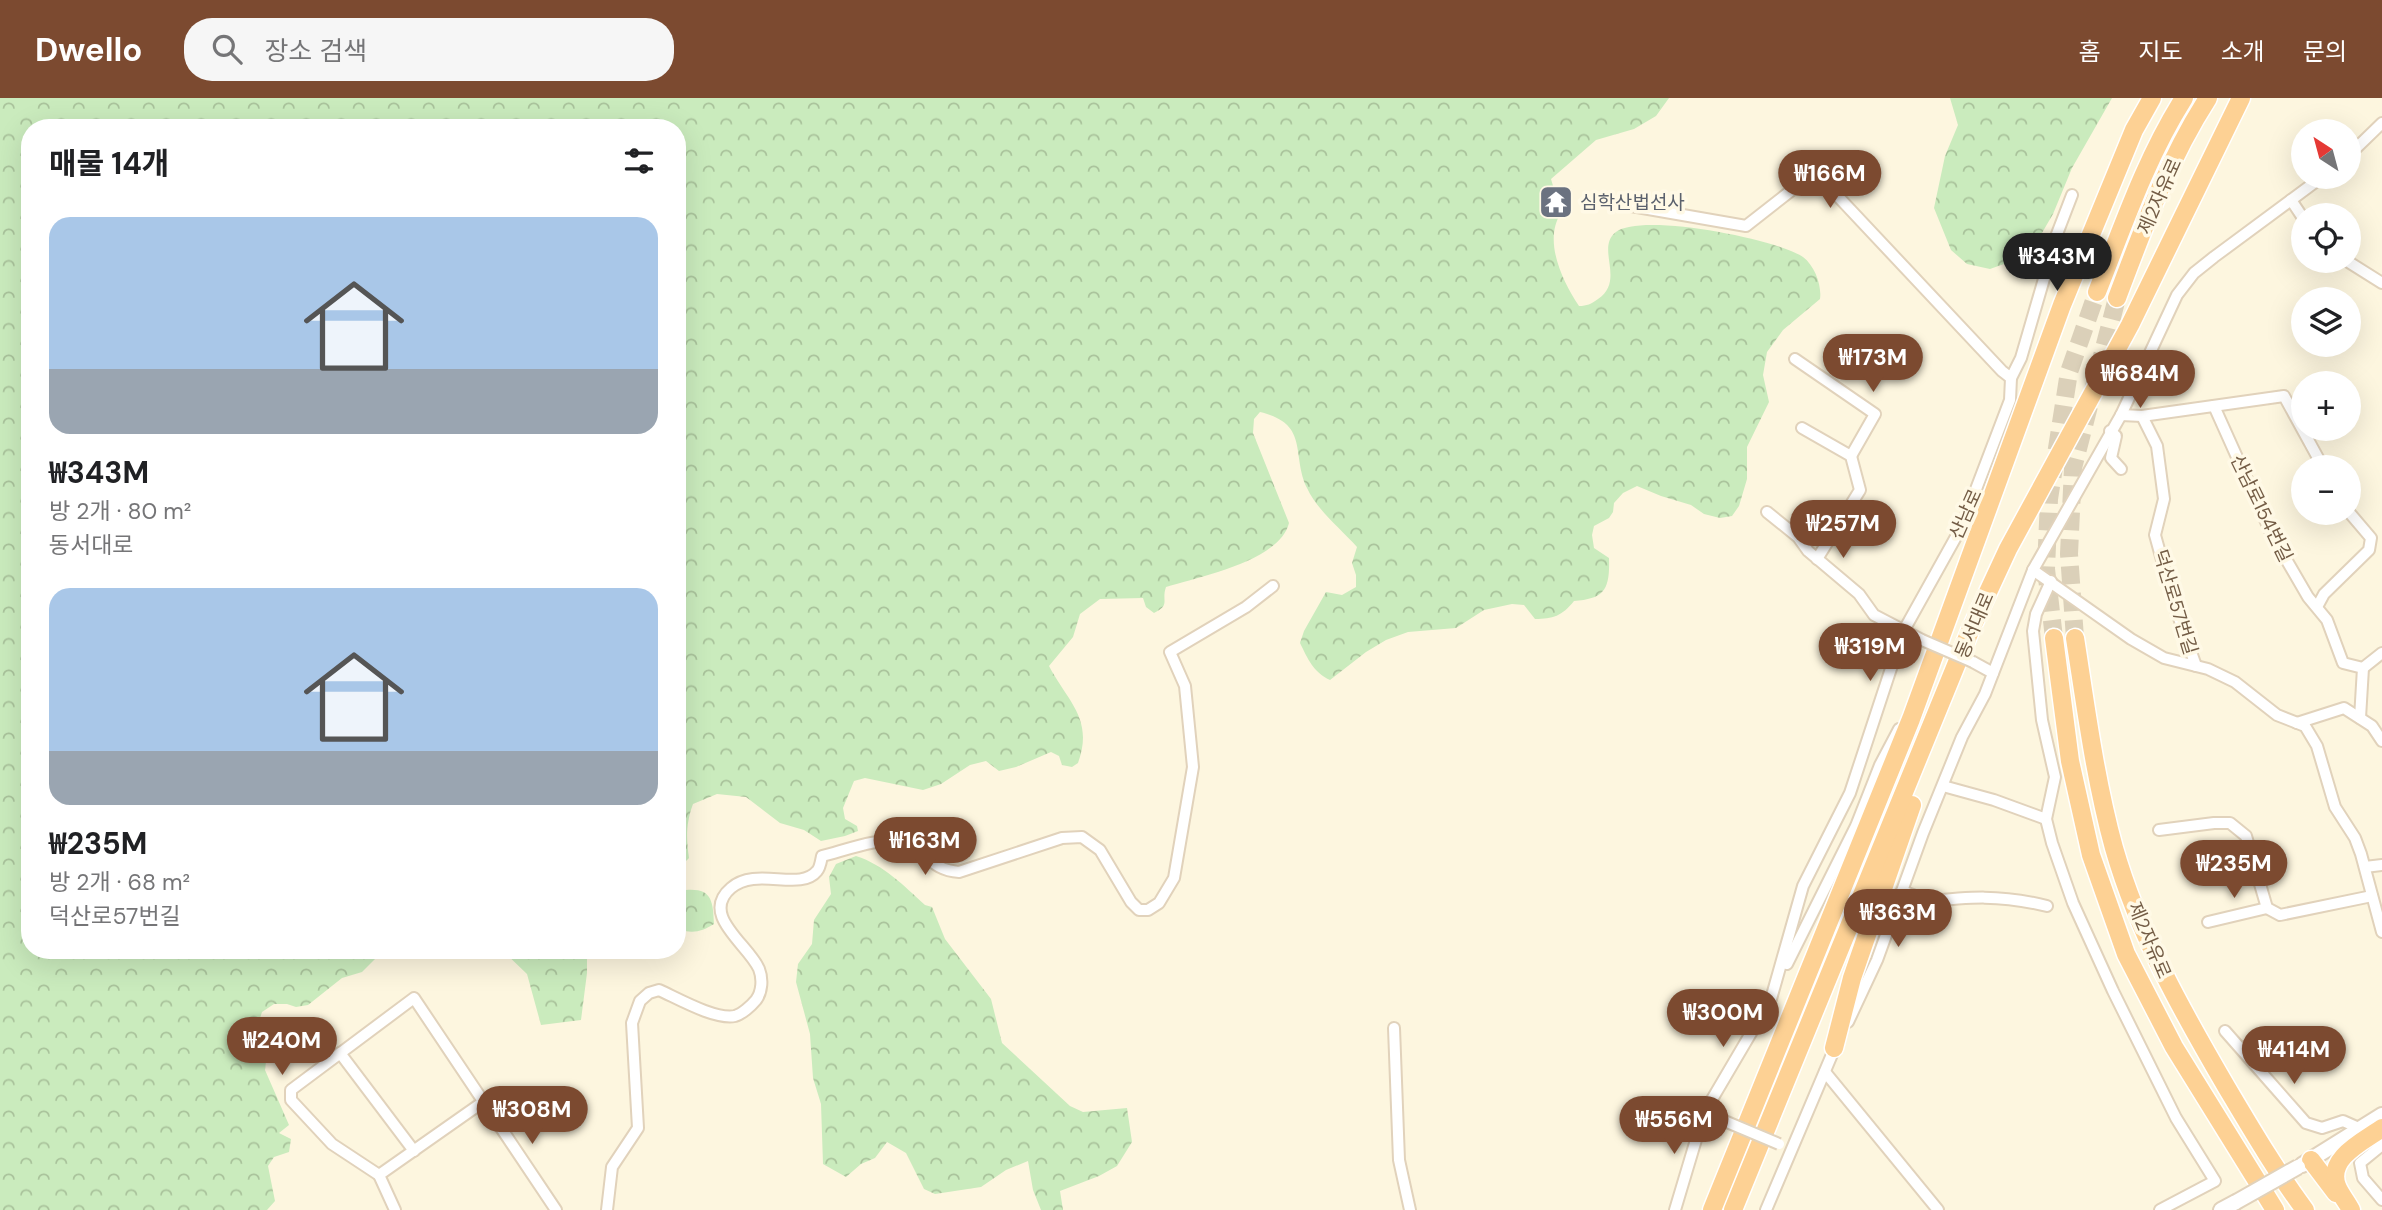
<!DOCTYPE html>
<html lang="ko">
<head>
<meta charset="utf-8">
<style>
	body { margin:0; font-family:"DM Sans","Noto Sans KR",sans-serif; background:#f6f6f6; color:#202124; height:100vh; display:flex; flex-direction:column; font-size:26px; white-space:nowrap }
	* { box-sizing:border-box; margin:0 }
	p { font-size:23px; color:#757577 }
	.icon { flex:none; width:38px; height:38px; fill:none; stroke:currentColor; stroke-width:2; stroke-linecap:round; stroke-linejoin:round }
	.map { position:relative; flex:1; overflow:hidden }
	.sheet { position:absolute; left:21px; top:21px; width:665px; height:840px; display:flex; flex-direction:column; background:#fff; border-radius:28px; box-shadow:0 7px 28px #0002 }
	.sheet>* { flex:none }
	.needle { width:46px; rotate:324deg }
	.tools { position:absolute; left:2291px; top:21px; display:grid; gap:14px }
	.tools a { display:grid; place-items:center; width:70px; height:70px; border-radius:50%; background:#fff; box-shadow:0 7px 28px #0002; font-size:35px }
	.price { position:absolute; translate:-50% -60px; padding:0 16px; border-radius:24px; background:#7c4a30; color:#fff; font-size:23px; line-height:46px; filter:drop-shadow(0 2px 4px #0008) }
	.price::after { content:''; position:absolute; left:50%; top:42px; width:21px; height:16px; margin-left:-10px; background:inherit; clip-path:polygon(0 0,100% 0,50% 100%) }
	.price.current { background:#222; color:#fff }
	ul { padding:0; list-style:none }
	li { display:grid; align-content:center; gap:14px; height:371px; padding:0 28px }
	li span { display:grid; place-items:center; height:217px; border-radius:21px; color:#555 }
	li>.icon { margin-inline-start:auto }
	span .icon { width:126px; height:126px; fill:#fffc; stroke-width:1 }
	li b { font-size:30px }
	h2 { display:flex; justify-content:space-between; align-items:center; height:84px; padding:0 28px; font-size:30px }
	header { display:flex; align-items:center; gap:42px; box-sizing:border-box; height:98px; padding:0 35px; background:#7c4a30; color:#fff }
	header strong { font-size:33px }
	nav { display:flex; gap:38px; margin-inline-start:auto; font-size:24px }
	.search { width:490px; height:63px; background:#f6f6f6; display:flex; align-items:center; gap:18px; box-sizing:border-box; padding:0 24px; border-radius:28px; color:#757577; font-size:26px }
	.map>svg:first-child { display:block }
	.forest { fill:url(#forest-crowns) }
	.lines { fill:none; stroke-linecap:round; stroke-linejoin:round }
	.trunk-tunnel { stroke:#dbd0b9; stroke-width:18; stroke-dasharray:18 9; stroke-linecap:butt }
	.minor-casing { stroke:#e1d2bb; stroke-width:14 }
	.tertiary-casing { stroke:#e1d2bb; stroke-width:18 }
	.trunk-casing { stroke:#fff; stroke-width:21 }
	.minor { stroke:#fff; stroke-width:10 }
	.tertiary { stroke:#fff; stroke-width:14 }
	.trunk { stroke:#fdd194; stroke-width:18 }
	.minor-bridge-casing { stroke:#e1d2bb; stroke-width:14; stroke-linecap:butt }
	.tertiary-bridge-casing { stroke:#e1d2bb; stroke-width:18; stroke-linecap:butt }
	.minor-bridge { stroke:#fff; stroke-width:10 }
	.tertiary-bridge { stroke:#fff; stroke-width:14 }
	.labels { text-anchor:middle; stroke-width:7; stroke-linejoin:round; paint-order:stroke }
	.street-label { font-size:19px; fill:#745d46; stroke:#fff9e6 }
	.worship-label { font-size:19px; fill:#5b616d; stroke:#fff9e6; text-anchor:start }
</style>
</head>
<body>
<header>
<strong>Dwello</strong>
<div class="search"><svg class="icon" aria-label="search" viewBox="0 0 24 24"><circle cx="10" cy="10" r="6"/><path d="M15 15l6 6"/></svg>장소 검색</div>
<nav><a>홈</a><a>지도</a><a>소개</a><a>문의</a></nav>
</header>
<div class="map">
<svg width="2382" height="1112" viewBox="0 0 2382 1112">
	<defs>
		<pattern id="forest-crowns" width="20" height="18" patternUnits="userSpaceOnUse" patternTransform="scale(1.75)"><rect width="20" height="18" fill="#caebbd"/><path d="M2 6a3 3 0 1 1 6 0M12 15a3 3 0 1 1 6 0" fill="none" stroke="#a9c29b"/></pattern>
	</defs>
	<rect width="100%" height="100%" fill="#fdf6df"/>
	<g class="forest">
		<path d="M 0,0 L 1669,0 L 1656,18 L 1634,31 L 1596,42 L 1551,81 L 1561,115 C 1543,142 1562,183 1579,208 C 1587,208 1591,206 1598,201 C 1626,182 1595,150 1616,134 C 1641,114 1777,141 1803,159 C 1815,168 1822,188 1820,201 L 1783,232 L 1767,254 L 1763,277 L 1769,304 L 1747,349 L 1747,381 L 1739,408 L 1732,418 L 1720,420 L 1704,416 L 1691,407 L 1661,398 L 1637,388 L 1623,395 L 1614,405 L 1613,414 L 1609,420 L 1594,428 L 1592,437 L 1594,450 L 1609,460 C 1610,491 1605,501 1574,503 C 1562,518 1553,521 1535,521 L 1524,507 L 1512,506 L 1484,512 L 1456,530 L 1408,534 L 1386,542 L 1366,554 L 1330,582 C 1313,574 1308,561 1300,545 L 1304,533 L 1326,494 L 1342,497 L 1356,489 L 1356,477 L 1352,465 L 1357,449 C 1341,431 1317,412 1307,390 C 1291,356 1310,326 1260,314 L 1254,321 L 1253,335 L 1289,425 C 1280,463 1199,479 1166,489 C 1161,503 1171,507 1154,515 L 1146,509 L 1143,500 L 1100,501 L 1080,516 L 1073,539 L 1049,568 C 1068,604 1094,621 1078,665 L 1072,669 L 1062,667 L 1059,658 L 1051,654 L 1016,669 L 999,673 L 986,663 L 970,667 L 941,686 L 923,692 L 865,680 L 854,683 L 843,710 L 845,721 L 857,728 L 858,733 L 845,738 L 821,743 L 804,732 L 780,725 L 746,699 L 717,696 L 693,706 C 686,725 686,740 689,760 L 682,767 L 686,792 C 712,790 713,803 714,826 C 701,834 693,836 677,831 L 677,30 L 30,30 L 30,852 L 384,852 L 362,874 L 342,880 L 308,907 L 296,909 L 287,906 L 274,906 L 262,914 L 258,926 L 260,941 L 268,946 L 265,972 L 289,1027 L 279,1035 L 291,1041 L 289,1054 L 274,1059 L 268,1068 L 275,1103 L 267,1112 L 0,1112 Z"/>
		<polygon points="1950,0 2112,0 2072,70 2053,116 2029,157 1990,171 1967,166 1951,152 1934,110 1945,58 1958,27"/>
		<path d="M 856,758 C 884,767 903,787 925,807 L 932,809 L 945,841 L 991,901 L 1002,945 L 1070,1008 L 1083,1014 L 1127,1010 L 1132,1044 L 1117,1068 L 1099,1078 L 1060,1093 L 1063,1112 L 1041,1112 L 1033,1092 L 1028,1063 L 1006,1072 L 981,1089 L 935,1096 L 924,1091 L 906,1055 L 887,1044 L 875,1060 L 861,1066 L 846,1079 L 823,1066 L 821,1006 L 813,980 L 810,936 L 796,884 L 798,866 L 812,846 L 814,822 L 831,796 L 829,779 L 836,766 Z"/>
		<polygon points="506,852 587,852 587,875 581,922 541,927 527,876 505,855"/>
	</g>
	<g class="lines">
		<g class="trunk-tunnel">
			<polyline points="2054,540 2046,471 2049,401 2069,274 2097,194"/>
			<polyline points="2075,540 2069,456 2073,370 2117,200"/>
		</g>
		<g class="minor-casing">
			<g id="minor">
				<polyline points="2348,58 2382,25"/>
				<polyline points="2291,102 2303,120"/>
				<polyline points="1608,104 1746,128 1815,74 2002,273 2011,280"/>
				<polyline points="2347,163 2382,185"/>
				<polyline points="1795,261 1875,316 1851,358"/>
				<polyline points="2214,308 2272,437 2308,499 2327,522 2343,565 2363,570 2360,620"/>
				<polyline points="2121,317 2142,318 2284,298 2323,369"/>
				<polyline points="2142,318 2157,348 2164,401 2155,437 2175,509 2196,568"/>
				<polyline points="1802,330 1851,358 1860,392 1817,461"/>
				<polyline points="2110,333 2116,338 2111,360 2121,371"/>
				<polyline points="1767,414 1798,439 1808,453 1859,496 1874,517 1922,542"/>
				<polyline points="2033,472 2131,541 2164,560 2208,571 2235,584 2277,617 2305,628 2317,648 2335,709 2355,740 2361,756 2382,834"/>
				<polyline points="2051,483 2036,516 2033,533 2042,622 2055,679 2046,721 2052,745 2073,805 2113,893 2176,1020 2215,1083 2160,1112"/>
				<polyline points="2317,509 2324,496 2369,452 2371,440 2348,413"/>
				<polyline points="1973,564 1993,575"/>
				<polyline points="2363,570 2382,555"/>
				<polyline points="2297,625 2344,610 2372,628 2382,643"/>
				<polyline points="1943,688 1994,702 2046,721"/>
				<polyline points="2159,732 2214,725 2230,725 2246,738 2267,810 2280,817 2372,798"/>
				<polyline points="2365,769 2382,767"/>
				<path d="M 1902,793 L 1913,797 L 1921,804 C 1970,799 1998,796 2047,808"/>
				<polyline points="2208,824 2267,810"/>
				<polyline points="1787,866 1856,728 1880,667 1899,631"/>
				<polyline points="1848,924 1877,862 1923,735 1962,639 1985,596 2033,472 2121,317 2177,197 2194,175 2214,159 2322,79"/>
				<polyline points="1394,930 1399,1062 1410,1112"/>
				<polyline points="2225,933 2306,1025 2322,1030 2343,1023 2361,1031"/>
				<polyline points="340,955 414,1053"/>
				<polyline points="1825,974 1938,1112"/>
				<polyline points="483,1004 379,1077 332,1046 291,1002 291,992 414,900 556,1112"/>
				<polyline points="2382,1047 2360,1065 2363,1080 2382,1102"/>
				<polyline points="379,1077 395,1112"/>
				<path d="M 607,1112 L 612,1069 L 638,1030 L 632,925 L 640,903 L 649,895 L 659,892 C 677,900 715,922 735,918 C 742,916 751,908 756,902 C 762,894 763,881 759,871 C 749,847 699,817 731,790 C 756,768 800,794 817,773 C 820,770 821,763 822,758 C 843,753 882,738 902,744 C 926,752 930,772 959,774 L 1062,740 L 1082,739 L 1100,752 L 1131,804 L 1139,812 L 1148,812 L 1159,805 L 1174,780 L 1193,669 L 1185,588 L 1170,554 L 1246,509 L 1273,488"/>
				<polyline points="1675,1112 1704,1015 1771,901 1803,788 1850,695 1903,534 1962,428 2010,302 2011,280 2021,260 2057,136 2072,97"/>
				<polyline points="1766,1112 1836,947"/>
			</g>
		</g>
		<g class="tertiary-casing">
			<g id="tertiary">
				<polyline points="2302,1067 2382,1017"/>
				<polyline points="2221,1112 2236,1104"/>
			</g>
		</g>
		<g class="trunk-casing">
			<g id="trunk">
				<path d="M 2097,194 C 2123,128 2146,60 2184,0"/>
				<path d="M 2117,200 C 2143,131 2168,62 2208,0"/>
				<polyline points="2054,540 2070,663 2091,757 2126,856 2174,949 2275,1112"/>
				<path d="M 2075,540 C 2086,610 2095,681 2114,750 C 2139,837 2182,913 2227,990 C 2252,1032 2276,1073 2305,1112"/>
				<polyline points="1834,950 1852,880 1912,707"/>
				<polyline points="2311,1062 2336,1095"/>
				<polyline points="1712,1112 1911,621 2062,207 2134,32 2152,0"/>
				<polyline points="1733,1112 1970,533 2008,451 2130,227 2241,0"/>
				<path d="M 2351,1112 C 2347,1104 2340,1096 2337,1088 C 2326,1060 2364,1043 2382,1030"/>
			</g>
		</g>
		<use href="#minor" class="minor"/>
		<use href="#tertiary" class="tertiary"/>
		<use href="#trunk" class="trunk"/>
		<g class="minor-bridge-casing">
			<g id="minor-bridge">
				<polyline points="1922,542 1973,564"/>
				<polyline points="1715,1019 1779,1046"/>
			</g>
		</g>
		<g class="tertiary-bridge-casing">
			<polyline id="tertiary-bridge" points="2236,1104 2298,1069"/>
		</g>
		<use href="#minor-bridge" class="minor-bridge"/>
		<use href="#tertiary-bridge" class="tertiary-bridge"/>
	</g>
	<defs>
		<g id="temple-square" transform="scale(1.75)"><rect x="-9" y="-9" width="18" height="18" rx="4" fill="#6b7280" stroke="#fff9e6"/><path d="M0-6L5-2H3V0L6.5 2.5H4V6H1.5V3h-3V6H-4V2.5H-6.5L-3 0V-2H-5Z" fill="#fff"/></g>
	</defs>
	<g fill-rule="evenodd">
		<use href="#temple-square" x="1556" y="104"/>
	</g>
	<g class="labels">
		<g class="street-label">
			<text transform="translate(2159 98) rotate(-66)" y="7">제2자유로</text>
			<text transform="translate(2262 410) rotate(64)" y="7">산남로154번길</text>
			<text transform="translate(1965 416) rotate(-66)" y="7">산남로</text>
			<text transform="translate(2176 504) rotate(73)" y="7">덕산로57번길</text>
			<text transform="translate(1974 527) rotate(-67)" y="7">동서대로</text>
			<text transform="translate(2150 842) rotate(67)" y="7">제2자유로</text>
		</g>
		<g class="worship-label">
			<text x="1580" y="111">심학산법선사</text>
		</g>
	</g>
</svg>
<div class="tools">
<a><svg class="needle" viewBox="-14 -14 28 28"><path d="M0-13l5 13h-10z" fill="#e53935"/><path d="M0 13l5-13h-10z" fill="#757577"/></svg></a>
<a><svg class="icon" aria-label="locate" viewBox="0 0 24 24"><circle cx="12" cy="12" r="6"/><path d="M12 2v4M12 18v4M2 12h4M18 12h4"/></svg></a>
<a><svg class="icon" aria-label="layers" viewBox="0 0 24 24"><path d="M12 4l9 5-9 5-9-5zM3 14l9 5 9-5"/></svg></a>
<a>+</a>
<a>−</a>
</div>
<b class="price" style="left:1830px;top:112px">₩166M</b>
<b class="price current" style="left:2057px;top:195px">₩343M</b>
<b class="price" style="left:1873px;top:296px">₩173M</b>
<b class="price" style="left:2140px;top:312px">₩684M</b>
<b class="price" style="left:1843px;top:462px">₩257M</b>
<b class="price" style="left:1870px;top:585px">₩319M</b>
<b class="price" style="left:925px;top:779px">₩163M</b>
<b class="price" style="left:2234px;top:802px">₩235M</b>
<b class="price" style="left:1898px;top:851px">₩363M</b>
<b class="price" style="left:1723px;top:951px">₩300M</b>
<b class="price" style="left:282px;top:979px">₩240M</b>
<b class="price" style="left:2294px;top:988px">₩414M</b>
<b class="price" style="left:532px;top:1048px">₩308M</b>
<b class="price" style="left:1674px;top:1058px">₩556M</b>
<section class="sheet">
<h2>매물 14개<svg class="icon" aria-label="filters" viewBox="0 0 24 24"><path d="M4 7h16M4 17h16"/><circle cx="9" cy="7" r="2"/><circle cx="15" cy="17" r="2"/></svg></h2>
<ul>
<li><span style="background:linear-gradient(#a9c7e8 70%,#9aa5b1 0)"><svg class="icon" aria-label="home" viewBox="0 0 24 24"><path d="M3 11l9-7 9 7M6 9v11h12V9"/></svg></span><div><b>₩343M</b><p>방 2개 · 80 m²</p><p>동서대로</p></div></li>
<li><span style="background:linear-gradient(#a9c7e8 75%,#9aa5b1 0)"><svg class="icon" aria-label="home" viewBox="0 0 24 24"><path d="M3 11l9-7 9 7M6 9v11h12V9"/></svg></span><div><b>₩235M</b><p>방 2개 · 68 m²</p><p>덕산로57번길</p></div></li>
</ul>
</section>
</div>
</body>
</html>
